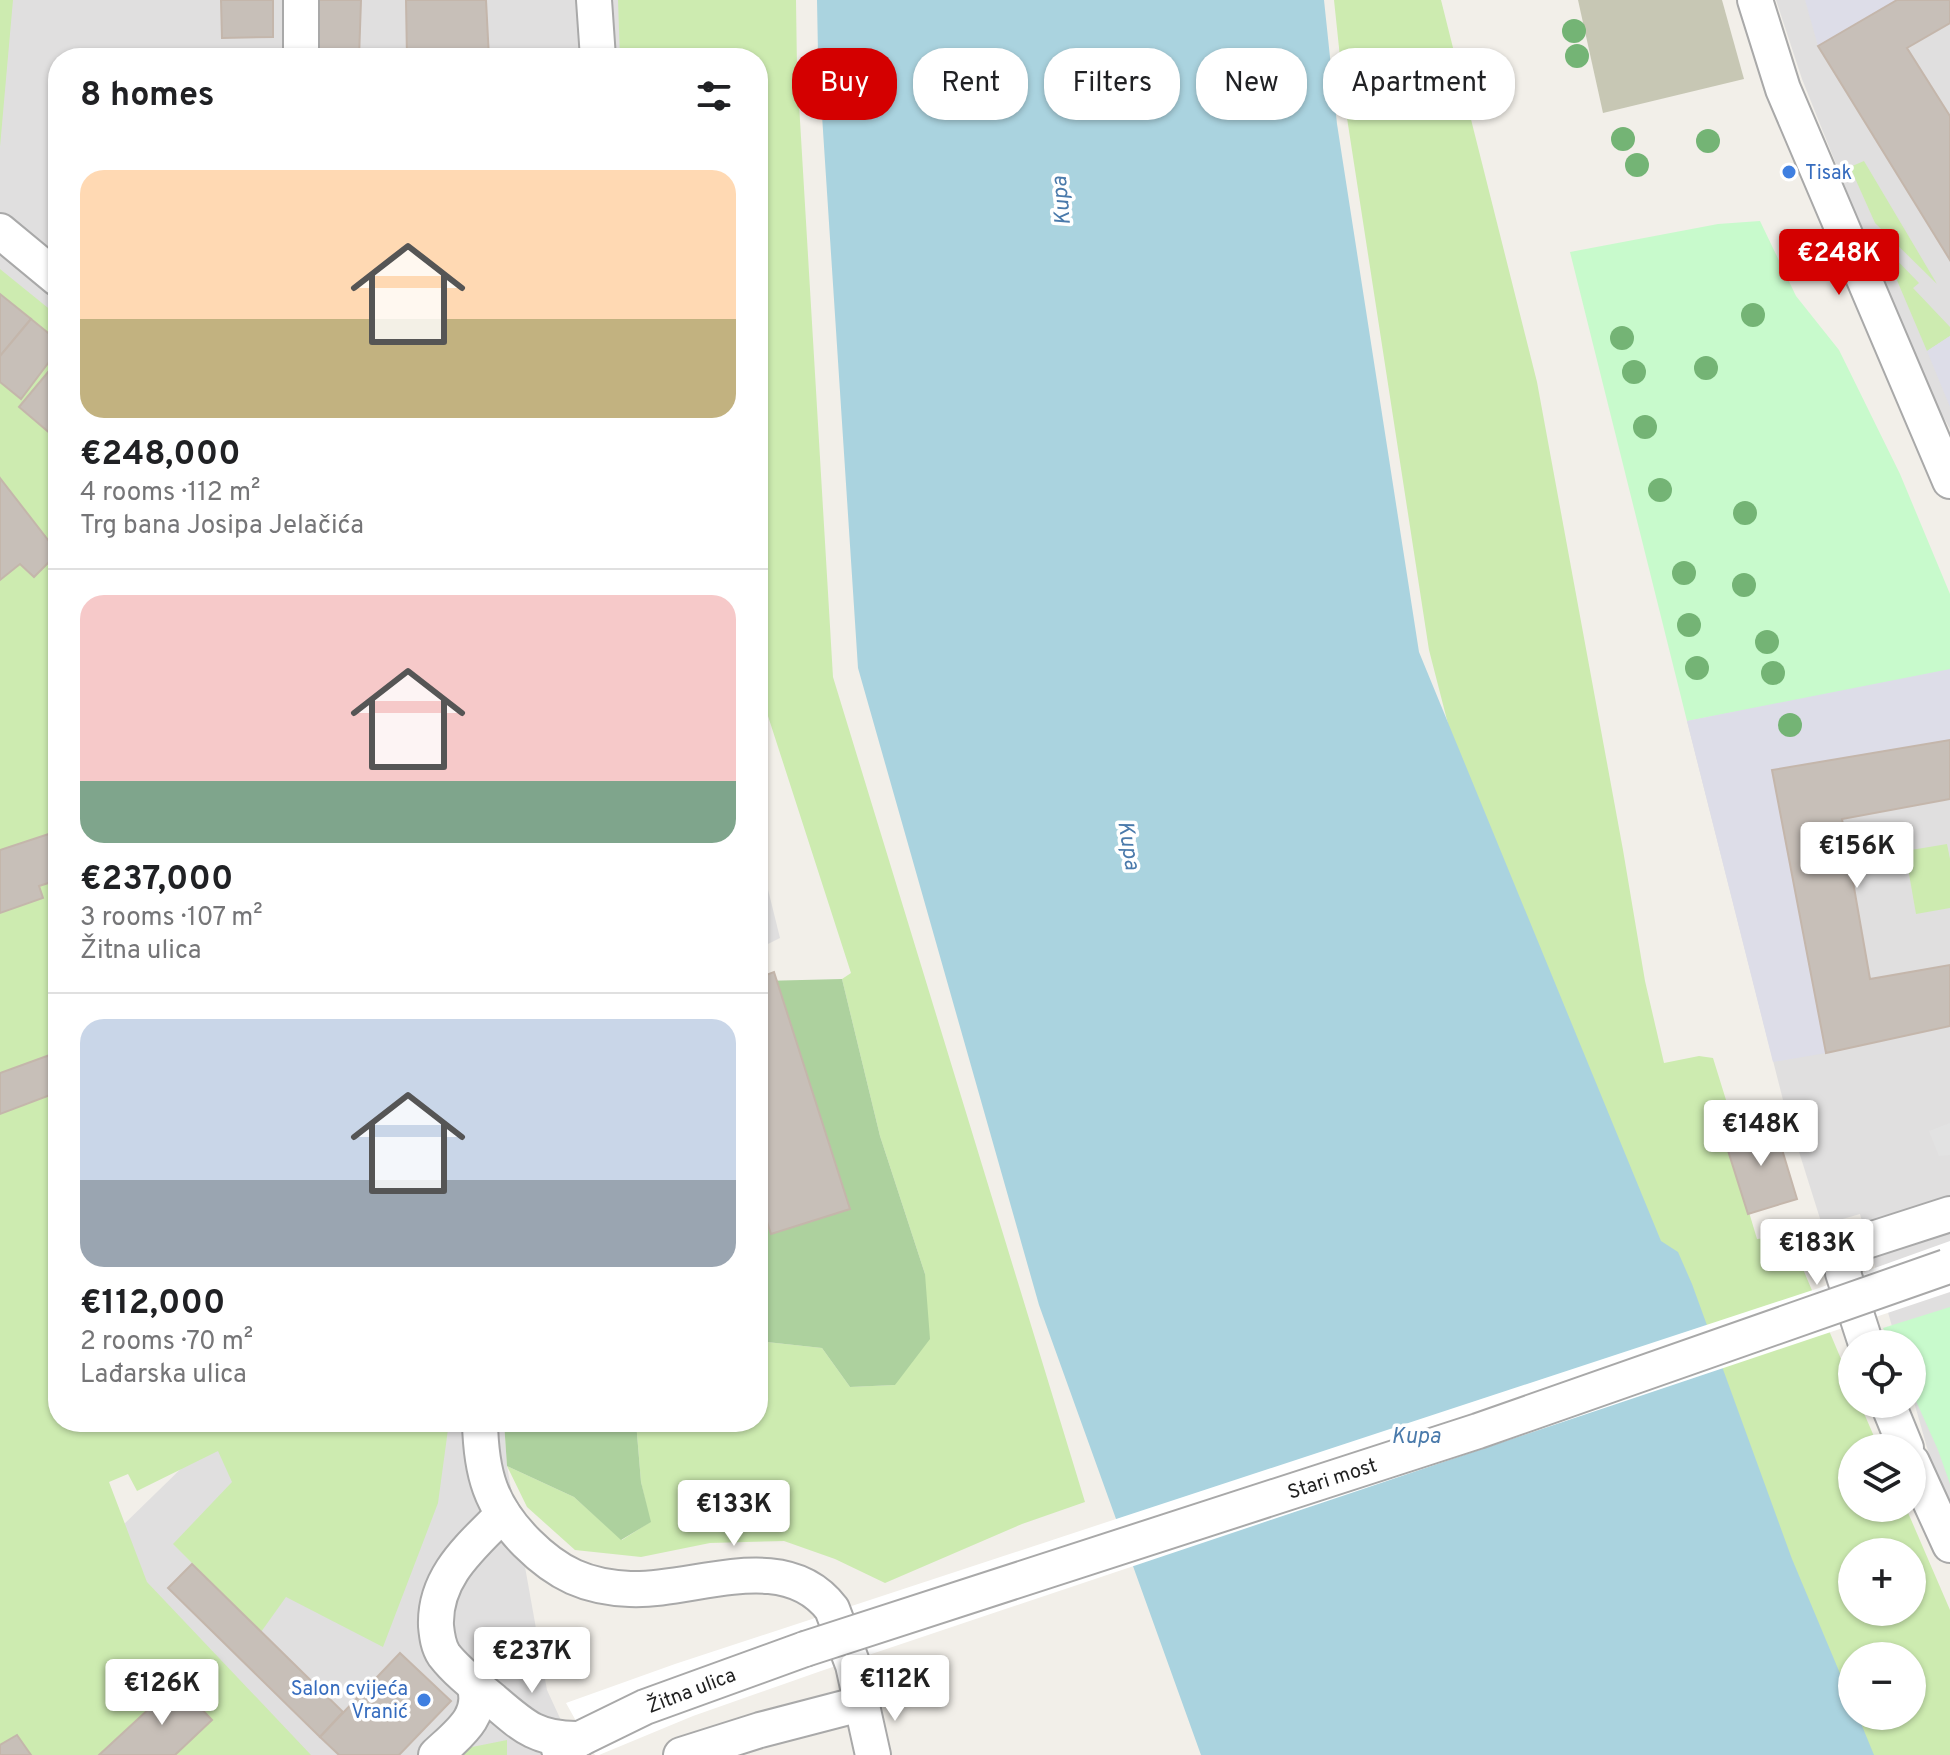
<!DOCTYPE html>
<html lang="en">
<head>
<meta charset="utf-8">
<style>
	body { margin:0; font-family:Overpass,sans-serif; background:#f6f6f6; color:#202124; height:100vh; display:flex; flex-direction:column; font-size:30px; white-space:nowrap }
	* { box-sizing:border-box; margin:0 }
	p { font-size:26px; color:#757577 }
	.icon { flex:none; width:44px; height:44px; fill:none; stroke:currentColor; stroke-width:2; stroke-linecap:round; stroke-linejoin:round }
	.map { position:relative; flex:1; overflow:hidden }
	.sheet { position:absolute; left:48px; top:48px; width:720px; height:1384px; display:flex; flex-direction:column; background:#fff; border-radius:32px; box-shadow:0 2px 6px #0004 }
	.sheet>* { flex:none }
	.top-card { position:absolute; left:792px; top:48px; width:760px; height:72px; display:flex; gap:16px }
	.fabs { position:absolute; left:1838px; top:1330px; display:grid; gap:16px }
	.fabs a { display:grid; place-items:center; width:88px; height:88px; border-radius:50%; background:#fff; box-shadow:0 2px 6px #0004; font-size:40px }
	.price { position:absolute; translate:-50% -68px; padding:0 18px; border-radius:8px; background:#fff; color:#222; font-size:26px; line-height:52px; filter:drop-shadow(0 2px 4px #0008) }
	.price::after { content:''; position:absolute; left:50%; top:48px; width:24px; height:18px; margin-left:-12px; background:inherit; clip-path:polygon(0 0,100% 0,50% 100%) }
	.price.selected { background:#d40000; color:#fff }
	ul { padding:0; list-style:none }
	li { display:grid; align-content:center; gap:16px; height:424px; padding:0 32px }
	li+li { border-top:2px solid #e0e0e0 }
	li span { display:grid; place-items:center; height:248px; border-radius:24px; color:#555 }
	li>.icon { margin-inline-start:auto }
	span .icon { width:144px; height:144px; fill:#fffc; stroke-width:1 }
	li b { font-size:34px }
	h2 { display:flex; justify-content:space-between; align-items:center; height:96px; padding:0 32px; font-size:34px }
	.chip { padding:0 28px; border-radius:32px; background:#fff; box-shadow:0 2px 6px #0004; font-size:28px; line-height:72px }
	.chip.selected { background:#d40000; color:#fff }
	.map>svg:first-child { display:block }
	.residential { fill:#e0dfdf }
	.construction { fill:#c7c7b4 }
	.grass { fill:#cdebb0; fill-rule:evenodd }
	.forest { fill:#add19e }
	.park { fill:#c8facc }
	.parking { fill:#e2e2e2 }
	.plaza { fill:#dddde8 }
	.water { fill:#aad3df }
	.pier { fill:#fff }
	.building { fill:#c7bfb8; stroke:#c4b6ab; stroke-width:2 }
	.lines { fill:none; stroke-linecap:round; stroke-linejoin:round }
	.minor-casing { stroke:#a9a9a9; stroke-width:38 }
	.minor { stroke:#fff; stroke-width:34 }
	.minor-bridge-casing { stroke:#a9a9a9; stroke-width:38; stroke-linecap:butt }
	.minor-bridge { stroke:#fff; stroke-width:34 }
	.tree { fill:#74b475 }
	.shop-dot { fill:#3f7fe0; stroke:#fff; stroke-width:3 }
	.labels { text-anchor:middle; stroke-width:7; stroke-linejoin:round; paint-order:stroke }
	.shop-label { font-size:20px; fill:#366cbe; stroke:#fff; text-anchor:start }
	.street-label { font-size:20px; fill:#222; stroke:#fff }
	.water-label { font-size:22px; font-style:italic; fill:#4a7aab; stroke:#fff }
</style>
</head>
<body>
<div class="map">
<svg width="1950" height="1755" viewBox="0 0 1950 1755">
	<rect width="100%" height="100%" fill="#f2efe9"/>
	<g class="residential">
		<polygon points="0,0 639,0 641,58 58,58 58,1172 0,1161"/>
		<polygon points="1776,0 1950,0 1950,429 1922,379 1802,79"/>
		<polygon points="1950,669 1950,1528 1912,1395 1912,1344 1897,1344 1860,1214 1822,1225 1784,1104 1687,721"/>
		<polygon points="758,849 780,938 758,949"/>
		<polygon points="179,1422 504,1422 507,1466 547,1690 577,1755 0,1755 0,1645 195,1455"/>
	</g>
	<polygon class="construction" points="1578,0 1722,0 1744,79 1603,113"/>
	<g class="grass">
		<polygon points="0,0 13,0 0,147"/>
		<polygon points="618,0 796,0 797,70 833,677 1085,1502 1022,1524 885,1583 835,1559 784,1541 710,1543 641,1557 575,1550 527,1507 507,1466 574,1497 622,1540 650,1522 641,1482 636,1422 758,1422 758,1341 822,1348 850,1387 895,1385 925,1274 880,1136 842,979 851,973 758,685 758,58 620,58"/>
		<path d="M 1334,0 L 1441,0 L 1537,382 L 1623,850 L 1645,981 L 1664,1063 L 1699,1056 L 1713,1058 L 1735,1129 L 1726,1135 L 1757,1239 L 1789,1236 L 1852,1385 L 1852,1404 L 1860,1404 L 1879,1448 L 1852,1448 L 1852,1508 L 1906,1508 L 1950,1610 L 1950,1755 L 1781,1755 L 1570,1198 L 1429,650 L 1345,105 ZM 1852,1552 L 1912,1552 L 1912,1612 L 1852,1612 ZM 1852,1656 L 1912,1656 L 1912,1716 L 1852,1716 Z"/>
		<polygon points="1864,161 1937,284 1875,223 1850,167"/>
		<polygon points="1882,245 1919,283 1913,288 1950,327 1950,336 1927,351"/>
		<polygon points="0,269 58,316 58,1422 449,1422 438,1503 383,1647 286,1597 261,1632 173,1544 232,1482 218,1451 137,1491 128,1474 109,1482 147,1582 311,1755 0,1755"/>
		<polygon points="1947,844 1950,859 1950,908 1916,914 1905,851"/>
		<polygon points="507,1740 507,1755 458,1755 462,1749"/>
	</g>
	<g class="forest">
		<polygon points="842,979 880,1136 925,1274 930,1339 895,1385 850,1387 822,1348 758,1341 758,981"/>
		<polygon points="504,1422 636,1422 641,1482 651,1522 621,1540 574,1497 507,1466"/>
	</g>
	<g class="park">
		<polygon points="1760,221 1796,296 1839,350 1900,474 1950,594 1950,671 1687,721 1570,252 1718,224"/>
		<polygon points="1950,1307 1950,1484 1938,1450 1912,1392 1912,1344 1890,1344 1883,1328"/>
	</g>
	<polygon class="parking" points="1950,1123 1950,1155 1939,1156 1929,1131"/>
	<g class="plaza">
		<polygon points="1805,0 1897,0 1818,46"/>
		<polygon points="1950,336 1950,407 1927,351"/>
		<polygon points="1950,669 1950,740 1773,770 1826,1053 1773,1062 1687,721"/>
	</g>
	<polygon class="water" points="817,0 1324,0 1337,124 1419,652 1661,1241 1678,1252 1692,1284 1792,1559 1852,1702 1852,1716 1858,1716 1874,1755 1201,1755 1039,1305 858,668 818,54"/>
	<polygon class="pier" points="1950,1241 1950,1292 821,1671 693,1716 599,1755 595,1755 566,1703 675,1664 1819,1288"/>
	<g class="building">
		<polygon points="221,0 273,0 273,37 222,38"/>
		<polygon points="313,0 361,0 359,58 312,58"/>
		<polygon points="406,0 486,0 489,58 407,58"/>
		<polygon points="1897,0 1950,0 1950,23 1907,48 1950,116 1950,260 1818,46"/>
		<polygon points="0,294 31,319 0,356"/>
		<polygon points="31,319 58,341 58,350 21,399 0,382 0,356"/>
		<polygon points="58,360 58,440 19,407"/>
		<polygon points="0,478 58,553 34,577 20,564 0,580"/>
		<polygon points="1950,740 1950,799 1842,819 1870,979 1950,965 1950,1026 1826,1053 1772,770"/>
		<polygon points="58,831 58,880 39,886 43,898 0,913 0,850"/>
		<polygon points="774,972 850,1209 771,1234 758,1195 758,978"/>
		<polygon points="58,1052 58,1092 0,1114 0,1073"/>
		<polygon points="1774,1123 1797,1199 1748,1214 1724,1138"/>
		<polygon points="192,1564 343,1712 320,1737 168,1588"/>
		<polygon points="400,1653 451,1701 399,1755 339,1755 320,1737"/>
		<polygon points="177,1683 212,1720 175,1755 99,1755"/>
		<polygon points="17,1735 31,1755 0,1755 0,1745"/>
	</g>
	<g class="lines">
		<g class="minor-casing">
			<g id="minor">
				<polyline points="594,0 598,58"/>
				<polyline points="1755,0 1783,89 1950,481"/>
				<polyline points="301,58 301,0"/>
				<polyline points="0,231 58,279"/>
				<polyline points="1866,1344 1843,1273 1847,1255 1857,1244 1950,1214"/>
				<polyline points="1888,1404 1906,1448"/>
				<path d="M 480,1422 C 481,1473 490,1506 527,1543 C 558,1574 586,1587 630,1589 C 694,1592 784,1546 832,1609 L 853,1665 L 873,1755"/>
				<polyline points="1912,1462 1950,1545"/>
				<path d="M 503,1514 C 472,1546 434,1576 436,1626 C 437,1636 438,1646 444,1655 C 457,1672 477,1687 494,1701 C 524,1727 538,1740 580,1739"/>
				<polyline points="559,1749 645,1707 805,1649"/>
				<path d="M 436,1755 C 457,1735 485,1716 474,1685"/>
				<polyline points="681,1755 760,1730 860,1704"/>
			</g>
		</g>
		<use href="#minor" class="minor"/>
		<g class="minor-bridge-casing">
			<polyline id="minor-bridge" points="805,1649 1478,1431 1946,1267"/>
		</g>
		<use href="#minor-bridge" class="minor-bridge"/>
	</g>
	<g class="tree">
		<circle cx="1574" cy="31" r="12"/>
		<circle cx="1577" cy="56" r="12"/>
		<circle cx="1623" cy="139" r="12"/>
		<circle cx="1708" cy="141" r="12"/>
		<circle cx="1637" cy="165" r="12"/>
		<circle cx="1753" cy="315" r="12"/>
		<circle cx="1622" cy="338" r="12"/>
		<circle cx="1706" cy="368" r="12"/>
		<circle cx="1634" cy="372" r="12"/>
		<circle cx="1645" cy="427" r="12"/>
		<circle cx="1660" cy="490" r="12"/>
		<circle cx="1745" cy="513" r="12"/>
		<circle cx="1684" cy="573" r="12"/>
		<circle cx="1744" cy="585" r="12"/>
		<circle cx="1689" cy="625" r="12"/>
		<circle cx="1767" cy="642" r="12"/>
		<circle cx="1697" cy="668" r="12"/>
		<circle cx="1773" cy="673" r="12"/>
		<circle cx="1790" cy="725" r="12"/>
	</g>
	<g class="shop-dot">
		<circle cx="1789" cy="172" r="8"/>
		<circle cx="424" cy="1700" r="8"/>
	</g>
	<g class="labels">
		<g class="shop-label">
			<text x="1805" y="179">Tisak</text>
			<text x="408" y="1695" text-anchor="end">Salon cvijeća<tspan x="408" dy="23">Vranić</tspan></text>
		</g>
		<g class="street-label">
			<text transform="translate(1332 1478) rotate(-18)" y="7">Stari most</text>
			<text transform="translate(691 1690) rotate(-21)" y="7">Žitna ulica</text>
		</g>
		<g class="water-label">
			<text transform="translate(1060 201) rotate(-95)" y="8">Kupa</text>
			<text transform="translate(1130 845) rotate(81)" y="8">Kupa</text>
			<text x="1416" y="1443">Kupa</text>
		</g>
	</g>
</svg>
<div class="fabs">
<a><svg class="icon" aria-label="locate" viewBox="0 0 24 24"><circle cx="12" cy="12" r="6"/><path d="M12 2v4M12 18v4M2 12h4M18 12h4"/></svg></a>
<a><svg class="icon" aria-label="layers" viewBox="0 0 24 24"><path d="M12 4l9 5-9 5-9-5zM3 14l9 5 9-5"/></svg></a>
<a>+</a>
<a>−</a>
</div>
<b class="price selected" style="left:1839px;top:297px">€248K</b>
<b class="price" style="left:1857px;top:890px">€156K</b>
<b class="price" style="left:1761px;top:1168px">€148K</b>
<b class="price" style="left:1817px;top:1287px">€183K</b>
<b class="price" style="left:734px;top:1548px">€133K</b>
<b class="price" style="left:532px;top:1695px">€237K</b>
<b class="price" style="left:895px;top:1723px">€112K</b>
<b class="price" style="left:162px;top:1727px">€126K</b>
<div class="top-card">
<a class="chip selected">Buy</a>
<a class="chip">Rent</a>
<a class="chip">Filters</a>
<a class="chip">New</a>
<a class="chip">Apartment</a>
</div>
<section class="sheet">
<h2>8 homes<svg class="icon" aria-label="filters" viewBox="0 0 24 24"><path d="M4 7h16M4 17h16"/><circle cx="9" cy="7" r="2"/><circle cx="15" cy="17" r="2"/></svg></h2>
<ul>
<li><span style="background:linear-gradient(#ffd9b3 60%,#c2b280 0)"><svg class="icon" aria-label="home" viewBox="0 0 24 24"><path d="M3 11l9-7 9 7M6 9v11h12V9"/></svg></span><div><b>€248,000</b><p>4 rooms · 112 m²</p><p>Trg bana Josipa Jelačića</p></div></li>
<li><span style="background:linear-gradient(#f6c9c9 75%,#7fa58c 0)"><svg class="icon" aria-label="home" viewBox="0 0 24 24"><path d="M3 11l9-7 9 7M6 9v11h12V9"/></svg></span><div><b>€237,000</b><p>3 rooms · 107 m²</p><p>Žitna ulica</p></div></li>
<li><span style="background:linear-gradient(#c9d6e8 65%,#9aa5b1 0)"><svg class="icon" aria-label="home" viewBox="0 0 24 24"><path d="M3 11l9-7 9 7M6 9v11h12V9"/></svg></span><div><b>€112,000</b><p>2 rooms · 70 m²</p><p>Lađarska ulica</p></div></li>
</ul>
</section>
</div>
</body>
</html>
